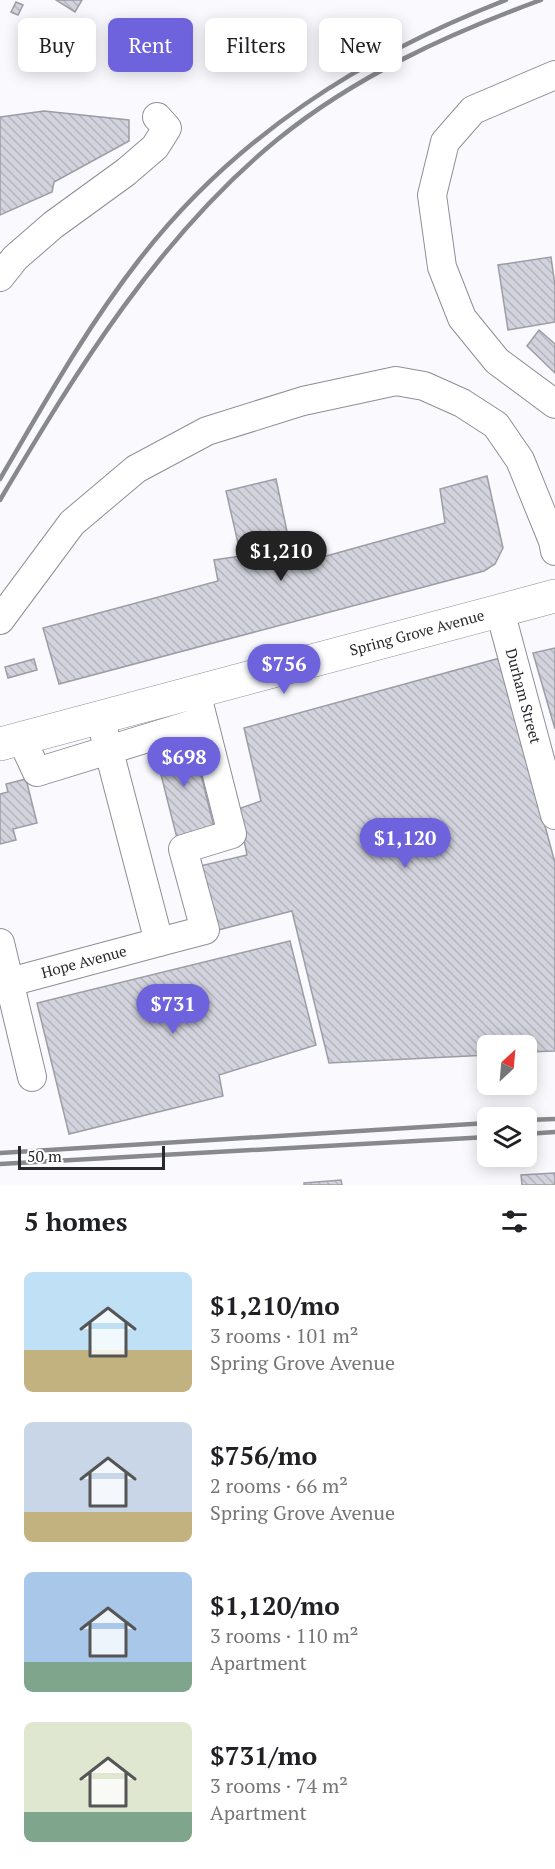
<!DOCTYPE html>
<html lang="en">
<head>
<meta charset="utf-8">
<style>
	body { margin:0; font-family:"PT Serif",serif; background:#f2f2f2; color:#202124; height:100vh; display:flex; flex-direction:column; font-size:22px; white-space:nowrap }
	* { box-sizing:border-box; margin:0 }
	p { font-size:20px; color:#757577 }
	.icon { flex:none; width:33px; height:33px; fill:none; stroke:currentColor; stroke-width:2; stroke-linecap:round; stroke-linejoin:round }
	.map { position:relative; height:1185px; overflow:hidden }
	.sheet { display:flex; flex-direction:column; background:#fff; flex:1 }
	.sheet>* { flex:none }
	.guide { position:absolute; left:18px; top:18px; width:519px; height:54px; display:flex; gap:12px }
	.needle { width:39px; rotate:26deg }
	.controls { position:absolute; left:477px; top:1035px; display:grid; gap:12px }
	.controls a { display:grid; place-items:center; width:60px; height:60px; border-radius:9px; background:#fff; box-shadow:0 3px 15px #0003; font-size:30px }
	.scale { position:absolute; left:18px; bottom:15px; width:147px; box-sizing:border-box; padding-left:6px; border:3px solid #28292c; border-top:0; font-size:16px; line-height:21px; white-space:nowrap; color:#28292c; -webkit-text-stroke:4px #fff; paint-order:stroke }
	.price { position:absolute; translate:-50% -51px; padding:0 14px; border-radius:21px; background:#6e63dd; color:#fff; font-size:20px; line-height:39px; filter:drop-shadow(0 2px 3px #0008) }
	.price::after { content:''; position:absolute; left:50%; top:36px; width:18px; height:14px; margin-left:-9px; background:inherit; clip-path:polygon(0 0,100% 0,50% 100%) }
	.price.active { background:#222; color:#fff }
	ul { padding:0; list-style:none }
	li { display:flex; align-items:center; gap:18px; height:150px; padding:0 24px }
	li span { display:grid; place-items:center; flex:none; width:168px; height:120px; border-radius:9px; color:#555 }
	li>.icon { margin-inline-start:auto }
	span .icon { width:72px; height:72px; fill:#fffc; stroke-width:1 }
	li b { font-size:26px }
	h2 { display:flex; justify-content:space-between; align-items:center; height:72px; padding:0 24px; font-size:26px }
	.chip { padding:0 21px; border-radius:9px; background:#fff; box-shadow:0 3px 15px #0003; font-size:21px; line-height:54px }
	.chip.active { background:#6e63dd; color:#fff }
	.map>svg:first-child { display:block }
	.building { fill:url(#building-back-hatch); stroke:#9c9da6; stroke-width:1.5 }
	.lines { fill:none; stroke-linecap:round; stroke-linejoin:round }
	.minor-casing { stroke:#8d8e97; stroke-width:30 }
	.major-casing { stroke:#8d8e97; stroke-width:34 }
	.minor { stroke:#fff; stroke-width:28 }
	.major { stroke:#fff; stroke-width:33 }
	.rail { stroke:#88898c; stroke-width:4.5 }
	.labels { text-anchor:middle; stroke-width:6; stroke-linejoin:round; paint-order:stroke }
	.street-label { font-size:15px; fill:#28292c; stroke:#fff }
</style>
</head>
<body>
<div class="map">
<svg width="555" height="1185" viewBox="0 0 555 1185">
	<defs>
		<pattern id="building-back-hatch" width="6" height="6" patternUnits="userSpaceOnUse" patternTransform="scale(1.5)"><rect width="6" height="6" fill="#d2d3dd"/><path d="M-1 5l2 2M0 0l6 6M5-1l2 2" fill="none" stroke="#b4b5be"/></pattern>
	</defs>
	<rect width="100%" height="100%" fill="#fafafe"/>
	<g class="building">
		<polygon points="56,0 82,0 75,12"/>
		<polygon points="16,2 23,5 18,15 11,12"/>
		<polygon points="44,111 129,120 129,141 54,182 52,192 0,215 0,117"/>
		<polygon points="551,257 555,286 555,322 508,330 498,265"/>
		<polygon points="539,330 555,344 555,373 527,346"/>
		<polygon points="487,476 503,548 495,564 484,571 59,684 43,628 218,581 214,560 241,556 226,491 276,479 289,541 314,534 319,558 445,523 440,489"/>
		<polygon points="555,648 555,729 533,653"/>
		<polygon points="500,658 555,863 555,1051 526,1052 526,1046 488,1046 488,1055 329,1063 292,911 218,930 200,866 247,855 238,809 261,801 244,728"/>
		<polygon points="34,659 37,670 8,678 5,667"/>
		<polygon points="192,739 214,827 177,838 154,747"/>
		<polygon points="26,779 37,823 13,829 16,840 0,844 0,794 8,792 6,784"/>
		<polygon points="290,941 316,1045 219,1075 223,1096 69,1134 37,1003"/>
		<polygon points="555,1173 555,1185 522,1185 521,1175"/>
		<polygon points="341,1180 342,1185 304,1185 304,1183"/>
	</g>
	<g class="lines">
		<g class="minor-casing">
			<g id="minor">
				<polyline points="555,75 473,110 445,142 432,195 442,267 462,318 497,361 555,404"/>
				<polyline points="0,277 15,258 53,225 126,172 155,147 167,128 157,117"/>
				<polyline points="500,611 555,815"/>
				<polyline points="0,620 72,523 136,469 207,431 303,401 396,381 424,386 462,403 496,425 520,460 553,541 555,551"/>
				<polyline points="100,717 159,942 205,930 183,849 232,834 196,692"/>
				<polyline points="21,738 37,772 203,721"/>
				<polyline points="0,943 32,1077"/>
				<polyline points="10,982 159,942"/>
			</g>
		</g>
		<g class="major-casing">
			<polyline id="major" points="0,744 555,596"/>
		</g>
		<use href="#minor" class="minor"/>
		<use href="#major" class="major"/>
		<g class="rail">
			<path d="M 0,479 C 44,404 86,328 139,260 C 235,136 362,56 506,0"/>
			<path d="M 0,500 C 77,370 159,236 278,139 C 356,76 448,34 541,0"/>
			<polyline points="526,1120 555,1119"/>
			<polyline points="526,1134 555,1132"/>
			<polyline points="0,1153 488,1123"/>
			<polyline points="0,1164 488,1137"/>
		</g>
	</g>
	<g class="labels">
		<g class="street-label">
			<text transform="translate(417 633) rotate(-15)" y="5">Spring Grove Avenue</text>
			<text transform="translate(523 696) rotate(75)" y="5">Durham Street</text>
			<text transform="translate(84 962) rotate(-15)" y="5">Hope Avenue</text>
		</g>
	</g>
</svg>
<div class="controls">
<a><svg class="needle" viewBox="-14 -14 28 28"><path d="M0-13l5 13h-10z" fill="#e53935"/><path d="M0 13l5-13h-10z" fill="#757577"/></svg></a>
<a><svg class="icon" aria-label="layers" viewBox="0 0 24 24"><path d="M12 4l9 5-9 5-9-5zM3 14l9 5 9-5"/></svg></a>
</div>
<div class="scale">50 m</div>
<b class="price active" style="left:281px;top:582px">$1,210</b>
<b class="price" style="left:284px;top:695px">$756</b>
<b class="price" style="left:184px;top:788px">$698</b>
<b class="price" style="left:405px;top:869px">$1,120</b>
<b class="price" style="left:173px;top:1035px">$731</b>
<div class="guide">
<a class="chip">Buy</a>
<a class="chip active">Rent</a>
<a class="chip">Filters</a>
<a class="chip">New</a>
</div>
</div>
<section class="sheet">
<h2>5 homes<svg class="icon" aria-label="filters" viewBox="0 0 24 24"><path d="M4 7h16M4 17h16"/><circle cx="9" cy="7" r="2"/><circle cx="15" cy="17" r="2"/></svg></h2>
<ul>
<li><span style="background:linear-gradient(#bfe0f5 65%,#c2b280 0)"><svg class="icon" aria-label="home" viewBox="0 0 24 24"><path d="M3 11l9-7 9 7M6 9v11h12V9"/></svg></span><div><b>$1,210/mo</b><p>3 rooms · 101 m²</p><p>Spring Grove Avenue</p></div></li>
<li><span style="background:linear-gradient(#c9d6e8 75%,#c2b280 0)"><svg class="icon" aria-label="home" viewBox="0 0 24 24"><path d="M3 11l9-7 9 7M6 9v11h12V9"/></svg></span><div><b>$756/mo</b><p>2 rooms · 66 m²</p><p>Spring Grove Avenue</p></div></li>
<li><span style="background:linear-gradient(#a9c7e8 75%,#7fa58c 0)"><svg class="icon" aria-label="home" viewBox="0 0 24 24"><path d="M3 11l9-7 9 7M6 9v11h12V9"/></svg></span><div><b>$1,120/mo</b><p>3 rooms · 110 m²</p><p>Apartment</p></div></li>
<li><span style="background:linear-gradient(#dfe7d0 75%,#7fa58c 0)"><svg class="icon" aria-label="home" viewBox="0 0 24 24"><path d="M3 11l9-7 9 7M6 9v11h12V9"/></svg></span><div><b>$731/mo</b><p>3 rooms · 74 m²</p><p>Apartment</p></div></li>
</ul>
</section>
</body>
</html>
